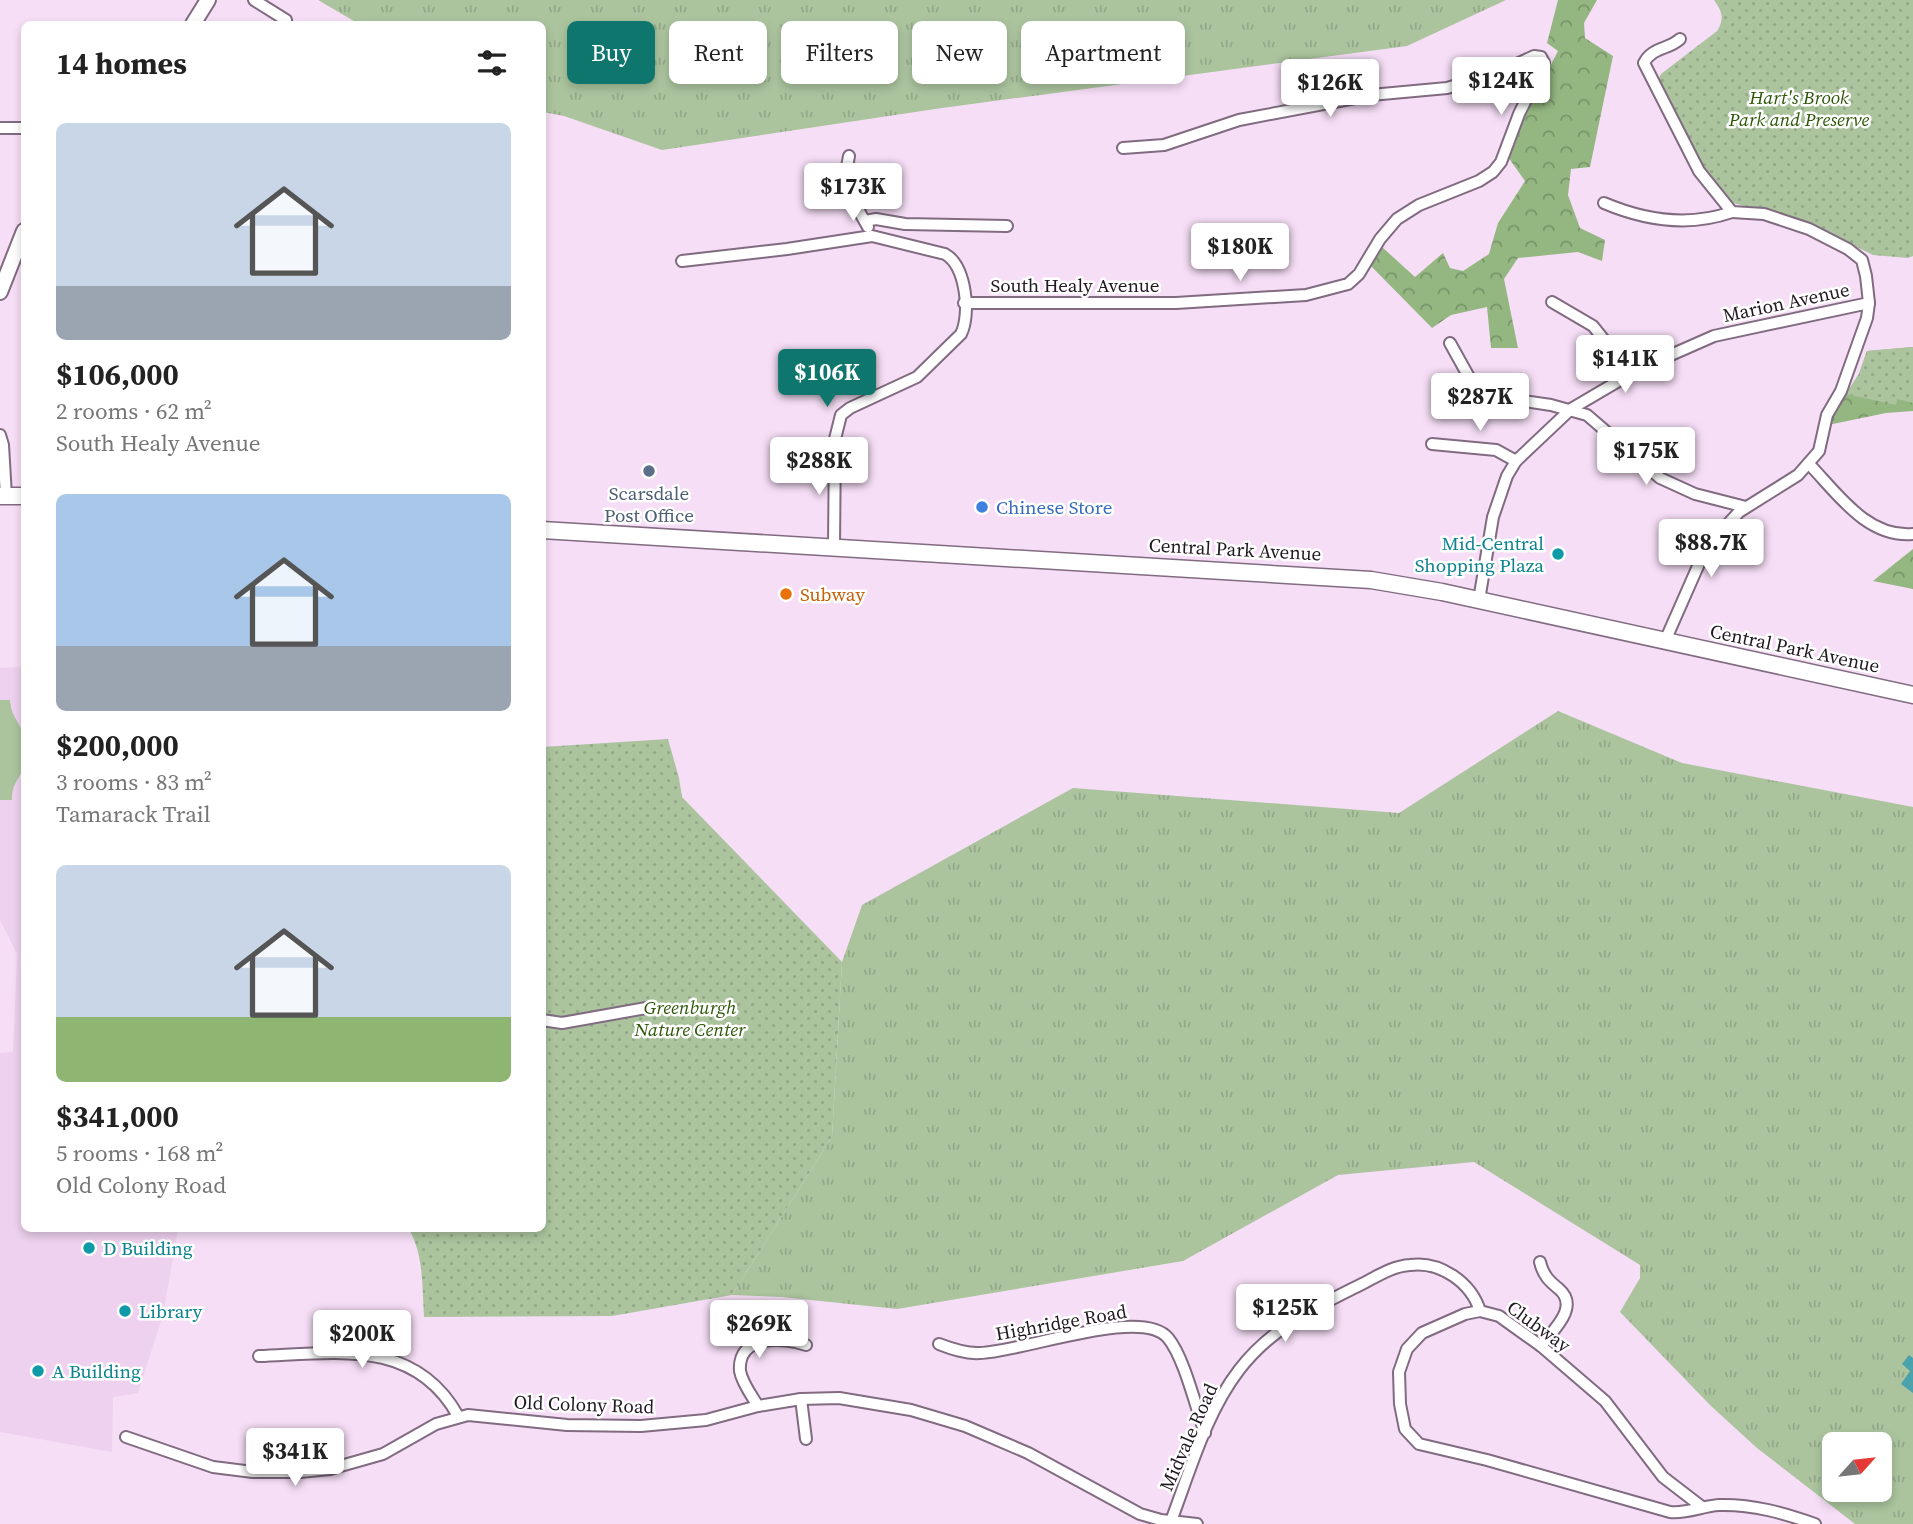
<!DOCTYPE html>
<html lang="en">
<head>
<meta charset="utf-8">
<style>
	body { margin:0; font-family:"Source Serif 4",serif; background:#f2f2f2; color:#222; height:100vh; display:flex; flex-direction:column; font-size:26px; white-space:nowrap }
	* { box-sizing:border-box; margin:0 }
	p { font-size:23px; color:#767676 }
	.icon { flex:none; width:38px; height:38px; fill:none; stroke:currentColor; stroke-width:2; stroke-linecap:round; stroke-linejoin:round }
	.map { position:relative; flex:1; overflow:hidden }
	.sheet { position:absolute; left:21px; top:21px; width:525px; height:1211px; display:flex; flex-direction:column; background:#fff; border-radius:10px; box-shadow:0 4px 10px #0003 }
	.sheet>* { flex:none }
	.guide { position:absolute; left:567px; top:21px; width:665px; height:63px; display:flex; gap:14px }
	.needle { width:46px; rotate:63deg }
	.tools { position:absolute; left:1822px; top:1432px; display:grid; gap:14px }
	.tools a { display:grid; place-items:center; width:70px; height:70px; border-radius:10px; background:#fff; box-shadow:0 4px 10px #0003; font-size:35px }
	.price { position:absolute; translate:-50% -60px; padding:0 16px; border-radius:7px; background:#fff; color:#222; font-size:23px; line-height:46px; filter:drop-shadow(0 2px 4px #0008) }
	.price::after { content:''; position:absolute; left:50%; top:42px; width:21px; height:16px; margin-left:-10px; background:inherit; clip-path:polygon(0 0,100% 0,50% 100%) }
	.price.active { background:#0f766e; color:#fff }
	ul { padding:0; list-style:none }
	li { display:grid; align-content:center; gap:14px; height:371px; padding:0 35px }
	li span { display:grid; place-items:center; height:217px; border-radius:10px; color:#555 }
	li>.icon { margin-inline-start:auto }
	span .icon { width:126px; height:126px; fill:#fffc; stroke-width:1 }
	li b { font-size:30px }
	h2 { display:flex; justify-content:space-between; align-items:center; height:84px; padding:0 35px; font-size:30px }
	.chip { padding:0 24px; border-radius:10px; background:#fff; box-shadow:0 4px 10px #0003; font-size:24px; line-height:63px }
	.chip.active { background:#0f766e; color:#fff }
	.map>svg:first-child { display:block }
	.built { fill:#eed1ee }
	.grass { fill:url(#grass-tufts); fill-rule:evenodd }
	.forest { fill:url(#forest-crowns) }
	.park { fill:url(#park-dots) }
	.garden { fill:#abc49e }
	.water { fill:#4aa2ab }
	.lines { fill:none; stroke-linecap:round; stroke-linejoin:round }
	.street-casing { stroke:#816b81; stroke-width:14 }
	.secondary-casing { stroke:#816b81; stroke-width:18 }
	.primary-casing { stroke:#816b81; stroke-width:19 }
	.street { stroke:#fff; stroke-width:10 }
	.secondary { stroke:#fff; stroke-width:14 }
	.primary { stroke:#fff; stroke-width:16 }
	.service-dot { fill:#5c6f8a; stroke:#fff; stroke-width:2.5 }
	.shop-dot { fill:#3f7fe0; stroke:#fff; stroke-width:2.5 }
	.culture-dot { fill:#0f9aa8; stroke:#fff; stroke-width:2.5 }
	.food-dot { fill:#e8710a; stroke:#fff; stroke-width:2.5 }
	.labels { text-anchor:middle; stroke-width:5; stroke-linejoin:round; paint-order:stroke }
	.park-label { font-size:19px; font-style:italic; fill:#2d5707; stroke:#fff }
	.street-label { font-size:19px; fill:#211921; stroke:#fff }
	.service-label { font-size:19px; fill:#4e5e75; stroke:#fff }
	.shop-label { font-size:19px; fill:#366cbe; stroke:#fff; text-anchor:start }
	.culture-label { font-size:19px; fill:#0d838f; stroke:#fff; text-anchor:start }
	.food-label { font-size:19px; fill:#c56008; stroke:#fff; text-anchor:start }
</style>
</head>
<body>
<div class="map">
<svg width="1913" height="1524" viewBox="0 0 1913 1524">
	<defs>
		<pattern id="grass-tufts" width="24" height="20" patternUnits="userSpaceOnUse" patternTransform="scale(1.75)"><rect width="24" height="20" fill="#abc49e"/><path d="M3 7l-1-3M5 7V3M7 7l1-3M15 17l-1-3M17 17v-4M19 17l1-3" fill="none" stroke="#93a888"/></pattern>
		<pattern id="forest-crowns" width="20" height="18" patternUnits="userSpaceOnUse" patternTransform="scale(1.75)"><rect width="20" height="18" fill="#94b781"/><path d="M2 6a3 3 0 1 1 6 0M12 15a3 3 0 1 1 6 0" fill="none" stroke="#789469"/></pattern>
		<pattern id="park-dots" width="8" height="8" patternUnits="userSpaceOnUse" patternTransform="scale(1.75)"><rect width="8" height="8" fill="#abc49e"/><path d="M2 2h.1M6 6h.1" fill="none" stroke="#93a888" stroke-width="1.8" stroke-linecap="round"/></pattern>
	</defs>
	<rect width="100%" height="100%" fill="#f6def6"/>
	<polygon class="built" points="24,667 24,1228 178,1229 163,1315 138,1393 113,1397 112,1452 0,1432 0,1053 13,1052 17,954 0,920 0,668"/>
	<g class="grass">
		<polygon points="318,0 1506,0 1407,46 942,108 662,150 564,116 543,112 542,24 359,24"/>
		<path d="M 1558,711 L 1682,763 L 1913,807 L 1913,1524 L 1855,1524 L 1757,1448 L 1711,1406 L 1620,1312 L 1640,1278 L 1640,1265 L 1474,1162 L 1338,1175 L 1183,1261 L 897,1309 L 782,1297 L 732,1295 L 832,1137 L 842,962 L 862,905 L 1073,788 L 1399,813 ZM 1834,1444 L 1880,1444 L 1880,1489 L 1834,1489 Z"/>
	</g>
	<g class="forest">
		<polygon points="1558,0 1597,0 1584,23 1585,38 1613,56 1590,167 1571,169 1568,195 1580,228 1605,240 1602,261 1578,252 1518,258 1504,279 1518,348 1491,348 1487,307 1451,315 1432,328 1371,266 1382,247 1415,277 1443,253 1450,268 1463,271 1489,254 1498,223 1525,181 1508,157 1514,136 1558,51 1547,43"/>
		<polygon points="1913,347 1913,411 1886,413 1828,425 1832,408 1846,394 1859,374 1867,351"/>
		<polygon points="1913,549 1913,589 1873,581"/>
	</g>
	<g class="park">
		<path d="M 1714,0 L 1913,0 L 1913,256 L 1908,258 L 1873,255 L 1814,226 L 1730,202 L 1696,161 L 1659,78 L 1661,74 L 1717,31 C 1725,19 1722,11 1714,0 Z"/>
		<polygon points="1913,347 1913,403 1897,399 1896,405 1846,394 1859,374 1867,351"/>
		<path d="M 668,739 L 679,778 L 682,797 L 842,962 L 832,1137 L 732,1295 L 612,1316 L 424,1317 C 422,1286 424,1256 409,1229 L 542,1228 L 543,747 Z"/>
	</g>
	<path class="garden" d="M 0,700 L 10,700 C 11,720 24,724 24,741 C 25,750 26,761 23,769 C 17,783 12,784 12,800 L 0,800 Z"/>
	<polygon class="water" points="1909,1355 1913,1358 1913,1393 1901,1384 1910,1371 1902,1364"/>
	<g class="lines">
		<g class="street-casing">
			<g id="street">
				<polyline points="254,0 286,20"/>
				<polyline points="0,128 24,128"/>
				<polyline points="849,156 845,178 846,188 868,227"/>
				<path d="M 1604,203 C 1644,220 1689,227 1732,212"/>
				<polyline points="865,221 876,219 905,224 1007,226"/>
				<path d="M 682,261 L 787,249 L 872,236 L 945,254 C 966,266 971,314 961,334 L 917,377 L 850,408 L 841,415 L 835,439 L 834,546"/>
				<polyline points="1552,302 1593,326 1609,346 1626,376"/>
				<polyline points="964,303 1176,303 1306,295 1348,284 1359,274 1380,239 1397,219 1419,205 1479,181 1493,172 1501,162 1519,114 1544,63 1541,57 1534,56 1497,73 1447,88 1371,95 1239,120 1164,145 1123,148"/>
				<polyline points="1450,343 1470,379 1490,396 1551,405 1587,415 1660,478 1695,494 1746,507"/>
				<polyline points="0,435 3,445 6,496"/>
				<polyline points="1432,444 1496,450 1516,461"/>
				<path d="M 1809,464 C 1838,494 1867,538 1913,534"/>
				<polyline points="1479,600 1493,517 1507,476 1516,461 1571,409 1639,369 1714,336 1869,303"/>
				<path d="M 1665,641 L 1706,548 L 1739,512 L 1798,475 L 1819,451 L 1827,415 L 1841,391 L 1867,318 L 1869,303 L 1866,276 L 1862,260 L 1848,249 L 1809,229 L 1764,214 L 1732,212 L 1699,171 L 1644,63 C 1652,47 1668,50 1680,39"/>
				<polyline points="542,1020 562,1023 652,1007"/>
				<path d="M 1540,1262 C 1543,1275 1549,1281 1559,1289 C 1580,1307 1553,1330 1541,1346"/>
				<path d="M 939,1344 C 952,1349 966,1354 980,1353 C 1022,1352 1142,1306 1168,1338 C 1184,1357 1196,1408 1205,1433"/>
				<path d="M 259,1356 C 335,1353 415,1338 458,1416"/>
				<polyline points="801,1399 806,1439"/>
				<path d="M 758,1406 C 752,1396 742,1383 740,1371 C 737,1334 784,1337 806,1345"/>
				<polyline points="126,1437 213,1467 253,1472 300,1472 330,1469 383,1454 436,1424 468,1415 567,1425 641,1426 706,1420 758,1406 801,1399 839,1398 911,1410 965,1426 1028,1453 1140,1514 1161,1520 1197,1524"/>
				<path d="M 1702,1507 L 1663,1477 L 1605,1401 L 1541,1346 L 1499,1316 L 1480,1311 L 1465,1314 L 1422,1333 L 1407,1349 L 1399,1372 L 1400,1404 L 1405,1429 L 1419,1444 L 1487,1460 L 1670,1512 C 1687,1514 1702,1506 1719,1505 C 1753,1504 1783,1513 1815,1524"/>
				<path d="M 1171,1521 C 1190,1471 1206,1413 1239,1370 C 1271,1328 1314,1308 1360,1285 C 1376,1277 1392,1266 1410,1265 C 1440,1261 1471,1282 1480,1311"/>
			</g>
		</g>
		<g class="secondary-casing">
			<g id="secondary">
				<polyline points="193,24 208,0"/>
				<polyline points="0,292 24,231"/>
			</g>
		</g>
		<g class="primary-casing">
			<g id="primary">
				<polyline points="0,496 24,496"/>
				<polyline points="542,530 1371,580 1442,592 1913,695"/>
			</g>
		</g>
		<use href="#street" class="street"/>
		<use href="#secondary" class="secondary"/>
		<use href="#primary" class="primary"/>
	</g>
	<circle class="service-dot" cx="649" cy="471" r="7"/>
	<circle class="shop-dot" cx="982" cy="507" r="7"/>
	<g class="culture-dot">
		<circle cx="1558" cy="554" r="7"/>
		<circle cx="89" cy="1248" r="7"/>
		<circle cx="125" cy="1311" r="7"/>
		<circle cx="38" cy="1371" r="7"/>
	</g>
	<circle class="food-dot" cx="786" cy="594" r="7"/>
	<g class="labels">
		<g class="park-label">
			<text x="1799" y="104">Hart's Brook<tspan x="1799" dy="22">Park and Preserve</tspan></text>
			<text x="690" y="1014">Greenburgh<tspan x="690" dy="22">Nature Center</tspan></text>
		</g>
		<g class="street-label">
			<text x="1075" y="292">South Healy Avenue</text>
			<text transform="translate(1786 302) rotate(-12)" y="7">Marion Avenue</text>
			<text transform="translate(1235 549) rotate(3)" y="7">Central Park Avenue</text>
			<text transform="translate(1795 648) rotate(12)" y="7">Central Park Avenue</text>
			<text transform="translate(1061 1322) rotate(-10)" y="7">Highridge Road</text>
			<text transform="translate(1539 1326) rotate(36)" y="7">Clubway</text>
			<text transform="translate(584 1404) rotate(2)" y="7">Old Colony Road</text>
			<text transform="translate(1188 1437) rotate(-66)" y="7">Midvale Road</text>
		</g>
		<g class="service-label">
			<text x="649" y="500">Scarsdale<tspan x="649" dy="22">Post Office</tspan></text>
		</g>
		<g class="shop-label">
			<text x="996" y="514">Chinese Store</text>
		</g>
		<g class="culture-label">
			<text x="1544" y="550" text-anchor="end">Mid-Central<tspan x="1544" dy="22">Shopping Plaza</tspan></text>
			<text x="103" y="1255">D Building</text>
			<text x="139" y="1318">Library</text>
			<text x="52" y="1378">A Building</text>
		</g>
		<g class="food-label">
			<text x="800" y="601">Subway</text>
		</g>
	</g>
</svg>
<div class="tools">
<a><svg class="needle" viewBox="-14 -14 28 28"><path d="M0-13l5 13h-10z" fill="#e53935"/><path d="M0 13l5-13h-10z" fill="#767676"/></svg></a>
</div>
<b class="price" style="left:1501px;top:117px">$124K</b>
<b class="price" style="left:1330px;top:119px">$126K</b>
<b class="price" style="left:853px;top:223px">$173K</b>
<b class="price" style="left:1240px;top:283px">$180K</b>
<b class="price" style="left:1625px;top:395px">$141K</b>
<b class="price active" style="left:827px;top:409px">$106K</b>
<b class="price" style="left:1480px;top:433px">$287K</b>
<b class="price" style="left:1646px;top:487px">$175K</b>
<b class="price" style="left:819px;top:497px">$288K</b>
<b class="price" style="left:1711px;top:579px">$88.7K</b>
<b class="price" style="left:1285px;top:1344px">$125K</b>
<b class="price" style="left:759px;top:1360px">$269K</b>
<b class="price" style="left:362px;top:1370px">$200K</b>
<b class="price" style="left:295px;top:1488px">$341K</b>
<div class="guide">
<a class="chip active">Buy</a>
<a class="chip">Rent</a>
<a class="chip">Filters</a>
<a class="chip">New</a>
<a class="chip">Apartment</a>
</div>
<section class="sheet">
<h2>14 homes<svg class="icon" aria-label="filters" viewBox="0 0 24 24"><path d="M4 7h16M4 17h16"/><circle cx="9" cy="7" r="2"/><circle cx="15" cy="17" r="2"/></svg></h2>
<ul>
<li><span style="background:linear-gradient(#c9d6e8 75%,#9aa5b1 0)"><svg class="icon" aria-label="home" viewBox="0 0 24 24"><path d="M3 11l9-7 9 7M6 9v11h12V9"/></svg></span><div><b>$106,000</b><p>2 rooms · 62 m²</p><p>South Healy Avenue</p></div></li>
<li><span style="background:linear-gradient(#a9c7e8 70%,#9aa5b1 0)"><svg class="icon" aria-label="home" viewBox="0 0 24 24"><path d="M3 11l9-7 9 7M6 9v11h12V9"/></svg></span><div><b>$200,000</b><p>3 rooms · 83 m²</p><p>Tamarack Trail</p></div></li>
<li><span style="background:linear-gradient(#c9d6e8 70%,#8fb573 0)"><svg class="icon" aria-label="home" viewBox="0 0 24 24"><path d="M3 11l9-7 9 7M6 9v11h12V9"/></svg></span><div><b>$341,000</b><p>5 rooms · 168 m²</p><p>Old Colony Road</p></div></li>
</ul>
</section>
</div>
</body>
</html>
